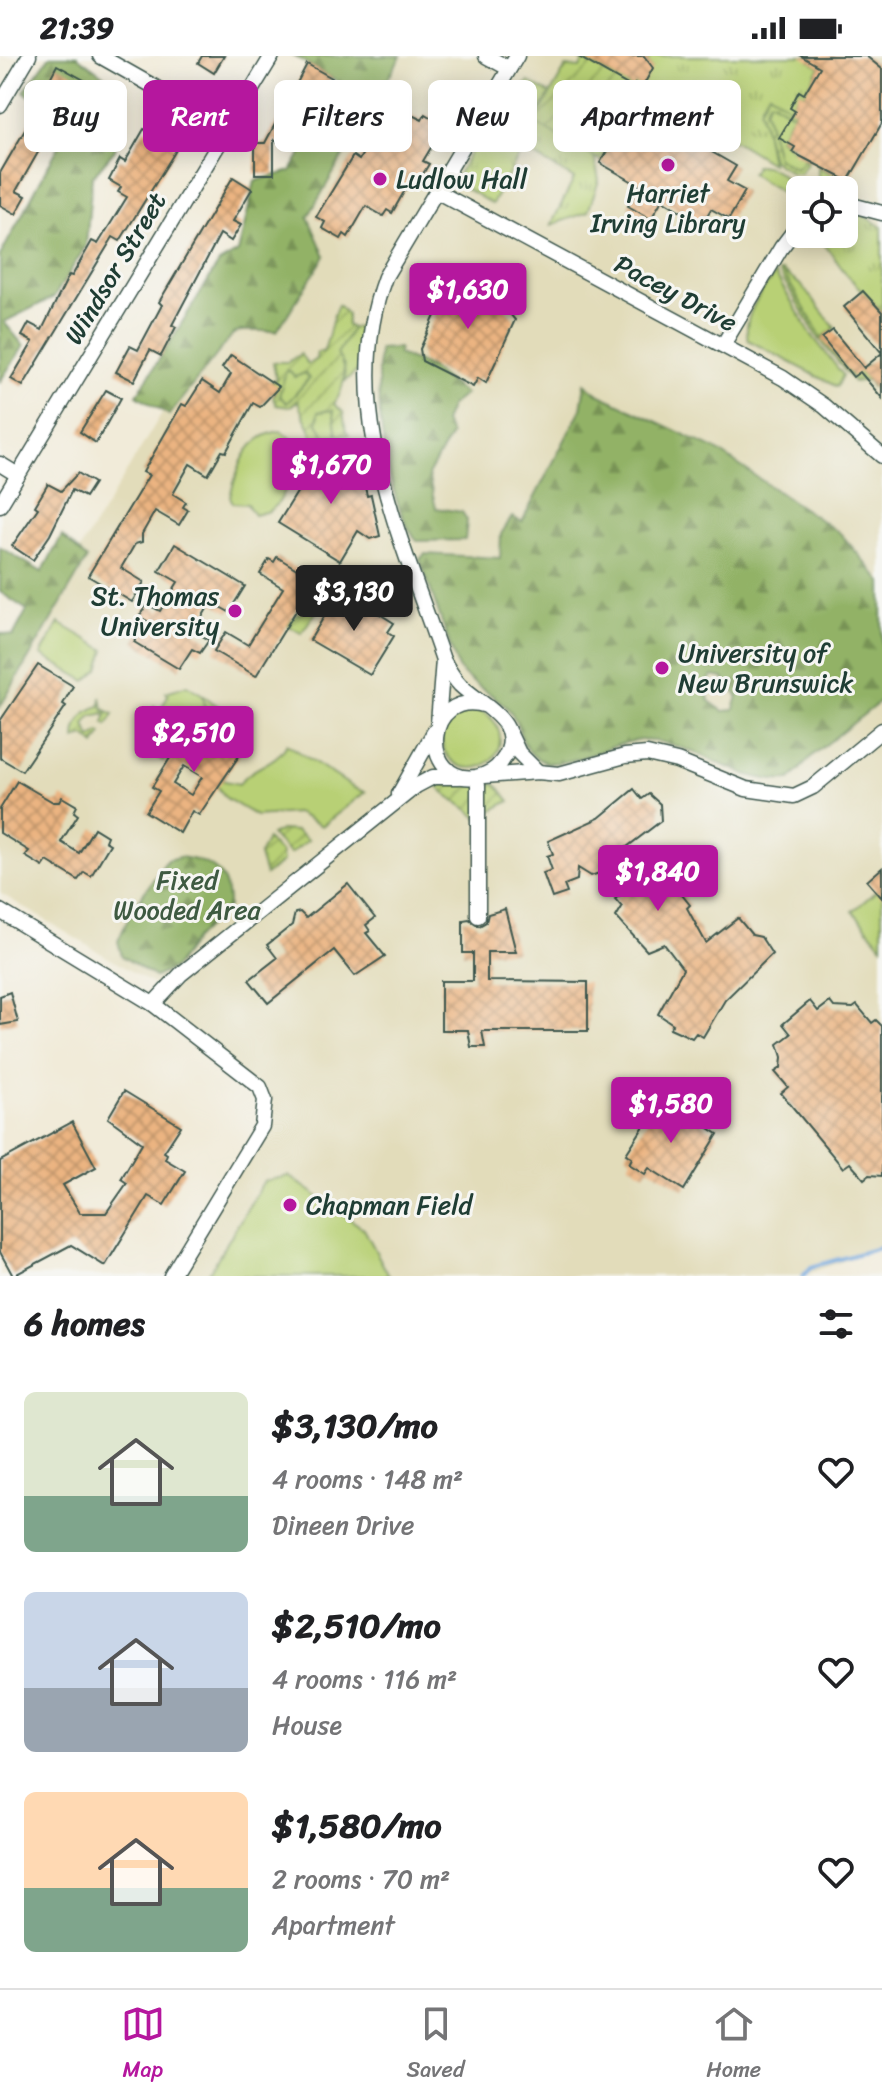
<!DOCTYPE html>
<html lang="en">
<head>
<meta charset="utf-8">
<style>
	body { margin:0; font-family:Sriracha,sans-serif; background:#f6f6f6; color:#202124; height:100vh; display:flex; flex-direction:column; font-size:30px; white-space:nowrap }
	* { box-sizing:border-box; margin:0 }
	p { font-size:26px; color:#757577 }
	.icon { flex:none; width:44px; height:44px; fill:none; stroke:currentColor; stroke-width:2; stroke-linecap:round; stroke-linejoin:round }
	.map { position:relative; height:1220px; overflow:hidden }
	.panel { display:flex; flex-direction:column; background:#fff; flex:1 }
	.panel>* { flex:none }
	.hud { position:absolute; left:24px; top:24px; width:834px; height:72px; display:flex; gap:16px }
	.fabs { position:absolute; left:786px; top:120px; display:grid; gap:16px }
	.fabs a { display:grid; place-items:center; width:72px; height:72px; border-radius:12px; background:#fff; box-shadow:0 4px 20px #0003; font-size:40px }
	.price { position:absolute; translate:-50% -68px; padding:0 18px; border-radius:8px; background:#b5179e; color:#fff; font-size:26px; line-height:52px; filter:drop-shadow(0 2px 4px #0008) }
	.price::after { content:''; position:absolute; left:50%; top:48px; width:24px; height:18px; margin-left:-12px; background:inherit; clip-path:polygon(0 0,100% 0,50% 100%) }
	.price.active { background:#222; color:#fff }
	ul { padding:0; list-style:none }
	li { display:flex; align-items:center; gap:24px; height:200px; padding:0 24px }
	li span { display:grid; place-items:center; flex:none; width:224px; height:160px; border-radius:12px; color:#555 }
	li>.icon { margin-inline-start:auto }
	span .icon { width:96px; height:96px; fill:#fffc; stroke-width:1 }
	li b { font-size:34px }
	h2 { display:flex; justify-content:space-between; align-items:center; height:96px; padding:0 24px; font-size:34px }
	.pill { padding:0 28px; border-radius:12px; background:#fff; box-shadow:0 4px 20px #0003; font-size:28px; line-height:72px }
	.pill.active { background:#b5179e; color:#fff }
	.status { display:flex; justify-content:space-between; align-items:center; height:56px; padding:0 40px; background:#fff; direction:ltr }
	.status svg { height:22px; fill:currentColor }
	.dock { display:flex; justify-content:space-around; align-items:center; height:112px; border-top:2px solid #e0e0e0; background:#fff; font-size:22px; color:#757577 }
	.dock a { display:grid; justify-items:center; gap:4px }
	.dock .active { color:#b5179e }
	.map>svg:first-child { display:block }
	.built { fill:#e2dcba; fill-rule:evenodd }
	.grass { fill:#b8d075; stroke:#6c8654; stroke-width:2 }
	.forest { fill:url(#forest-firs); stroke:#58784d; stroke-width:2; fill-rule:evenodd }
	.park { fill:url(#park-tufts); stroke:#6c8654; stroke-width:2 }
	.garden { fill:url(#garden-furrows); stroke:#6c8654; stroke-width:2; fill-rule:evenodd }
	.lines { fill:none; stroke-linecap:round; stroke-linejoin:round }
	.stream { stroke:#6fa6dd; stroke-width:4 }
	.building { fill:url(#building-cross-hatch); fill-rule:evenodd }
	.minor-casing { stroke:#3e574d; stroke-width:17 }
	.minor { stroke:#fff; stroke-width:14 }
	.poi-dot { fill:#b5179e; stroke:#f6f6f2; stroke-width:3 }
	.labels { text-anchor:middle; stroke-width:6; stroke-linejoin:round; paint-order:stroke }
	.poi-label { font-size:26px; fill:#1f3d34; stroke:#f6f6f2; text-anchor:start }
	.street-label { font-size:26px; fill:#1f3d34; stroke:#f6f6f2 }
	.park-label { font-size:26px; fill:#3e5a41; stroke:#f6f6f2 }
</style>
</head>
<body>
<div class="status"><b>21:39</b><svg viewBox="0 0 49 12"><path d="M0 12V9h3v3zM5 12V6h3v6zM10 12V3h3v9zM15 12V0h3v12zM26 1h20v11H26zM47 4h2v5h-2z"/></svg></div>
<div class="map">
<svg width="882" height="1220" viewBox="0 0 882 1220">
	<defs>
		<pattern id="forest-firs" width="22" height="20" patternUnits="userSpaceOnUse" patternTransform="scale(2)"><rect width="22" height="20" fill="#92b266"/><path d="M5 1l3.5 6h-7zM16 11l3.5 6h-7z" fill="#779255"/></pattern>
		<pattern id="park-tufts" width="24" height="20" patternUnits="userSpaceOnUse" patternTransform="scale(2)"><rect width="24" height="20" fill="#b8d075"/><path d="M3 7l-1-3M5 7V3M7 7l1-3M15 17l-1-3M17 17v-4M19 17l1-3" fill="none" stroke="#95aa61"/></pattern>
		<pattern id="garden-furrows" width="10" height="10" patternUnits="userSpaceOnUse" patternTransform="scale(2)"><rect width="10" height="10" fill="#b8d075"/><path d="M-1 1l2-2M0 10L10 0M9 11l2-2" fill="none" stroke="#95aa61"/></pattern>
		<pattern id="building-cross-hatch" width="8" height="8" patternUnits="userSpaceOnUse" patternTransform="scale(2)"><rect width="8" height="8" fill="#ebb481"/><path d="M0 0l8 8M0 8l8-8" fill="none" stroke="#be946a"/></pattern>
	</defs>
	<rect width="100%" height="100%" fill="#f6f6f2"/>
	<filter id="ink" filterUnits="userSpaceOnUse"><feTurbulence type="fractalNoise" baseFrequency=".0125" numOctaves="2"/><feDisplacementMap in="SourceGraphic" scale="16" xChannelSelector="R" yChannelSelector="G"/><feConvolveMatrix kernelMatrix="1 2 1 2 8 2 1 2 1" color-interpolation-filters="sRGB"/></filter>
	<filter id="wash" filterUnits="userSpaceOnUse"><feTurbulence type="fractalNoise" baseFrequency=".006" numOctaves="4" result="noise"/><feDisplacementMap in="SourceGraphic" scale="32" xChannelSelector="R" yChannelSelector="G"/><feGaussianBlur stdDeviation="1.8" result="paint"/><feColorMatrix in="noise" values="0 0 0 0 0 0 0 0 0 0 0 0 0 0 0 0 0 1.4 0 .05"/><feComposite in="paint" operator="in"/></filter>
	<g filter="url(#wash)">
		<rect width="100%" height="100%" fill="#f1ebd9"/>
		<path class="built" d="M 385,0 L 882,0 L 882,1191 L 802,1220 L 173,1220 L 262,1070 L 265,1044 L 153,948 L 164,935 L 0,837 L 0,626 L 209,279 ZM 800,134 L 844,134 L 844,178 L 800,178 Z"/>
		<g class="grass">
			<polygon points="770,44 793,58 779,82 805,103 801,110 792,112 777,102 765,52"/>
			<path d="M 756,109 C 781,110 782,124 800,136 L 800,154 L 792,154 L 796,145 L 751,118 Z"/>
			<polygon points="818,111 848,125 852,128 849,135 818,131"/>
			<polygon points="782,215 802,230 835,272 822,282"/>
			<path d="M 775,218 L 811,278 L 843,319 L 837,331 L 748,284 C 742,261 761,235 775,218 Z"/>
			<polygon points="365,270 360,313 345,325 344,310 336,298 352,272"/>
			<polygon points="285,315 305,317 309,322 287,348 282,347 279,340"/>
			<polygon points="333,354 337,379 323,381 317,367 318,356"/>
			<path d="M 281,375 L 296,386 L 298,411 L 279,446 L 269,455 L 254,459 L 247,448 L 233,447 L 230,441 C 238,410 247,379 281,375 Z"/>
			<polygon points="59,567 105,594 99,613 86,625 41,599"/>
			<polygon points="187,629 203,639 205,650 192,656 187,668 195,675 187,687 180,684 170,702 163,705 153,699 147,689 154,650 160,655 168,639 166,636"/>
			<circle cx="471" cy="683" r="29"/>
			<path d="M 287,688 L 354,732 L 365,736 L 322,770 L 297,757 L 256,760 L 226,742 L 217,730 L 221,724 L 239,728 C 251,710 276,709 287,688 Z"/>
			<polygon points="882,830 882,890 853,855"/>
			<polygon points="289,1120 364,1173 389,1220 207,1220 264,1125"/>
		</g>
		<g class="forest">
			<polygon points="50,0 77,0 127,37 115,94 92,121 86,190 54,241 4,266 24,290 0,325 0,200 68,73 24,35"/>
			<polygon points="294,0 401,0 308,161 325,200 277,275 241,275 233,278 169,359 137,339 219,207 238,196 255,125 291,115 342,28"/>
			<path d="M 399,292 L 398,298 L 430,311 L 465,338 L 451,349 L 444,366 L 451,379 L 428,419 L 436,452 L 462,456 L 467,464 L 465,484 L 417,485 C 385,444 375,344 379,293 Z"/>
			<path d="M 585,327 L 600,339 L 715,393 L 841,478 L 882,526 L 882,644 L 813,699 L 790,724 C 738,729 695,685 643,684 C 615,684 566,715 542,705 C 520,695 522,672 510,655 C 496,637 472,631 458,612 L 420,503 L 425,498 L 500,502 L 501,478 L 512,461 L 522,466 L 581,353 ZM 712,620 L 723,622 L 738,640 L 734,654 L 723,655 L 709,645 L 706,629 Z"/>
			<polygon points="62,480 87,503 0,651 0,577 13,580 27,554 0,536 0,491 42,516"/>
			<path d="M 180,801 C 212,805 229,816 228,851 L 195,883 L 174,912 L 155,921 L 122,900 L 118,885 L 132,854 L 167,804 Z"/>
		</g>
		<g class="park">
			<polygon points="644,0 813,0 810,5 820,11 804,38 799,36 790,52 769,36 761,50 771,107 657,37 627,45 627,40 649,4"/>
			<polygon points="529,26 550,38 534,66 594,101 599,124 588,156 551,169 574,123 523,93 492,148 465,132 457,120 510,28 521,31"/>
			<polygon points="844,154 858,156 882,171 882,256 847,219 817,178 844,178"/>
		</g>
		<g class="garden">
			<polygon points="584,4 632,31 627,40 631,50 605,83 611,88 601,105 534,66 566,11 580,12"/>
			<polygon points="656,36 690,57 685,65 654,47 644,51 631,44"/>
			<polygon points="769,36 795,55 793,58 770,44 765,52 777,102 796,112 805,103 808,105 800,117 792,117 772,104 760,53"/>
			<polygon points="782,215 822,282 853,320 867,309 880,325 872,331 868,324 854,326 817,280 779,216"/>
			<path d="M 338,249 L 347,258 L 347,269 L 352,272 L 337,298 C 348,314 345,332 334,348 L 343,356 L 346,375 L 349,379 L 337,379 L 333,354 L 318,356 L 317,367 L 328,384 L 315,404 C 317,373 305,370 298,345 L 289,351 L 276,349 L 273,342 L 277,331 L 270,326 L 276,323 L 273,306 L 288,306 L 300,298 L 308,308 L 316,303 L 317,296 L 323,296 C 330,281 330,265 338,249 ZM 286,315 L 290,315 L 295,321 L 305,317 L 309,323 L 287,347 L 279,340 Z"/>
			<polygon points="314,541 323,546 301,577 287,569"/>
			<polygon points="203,639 248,672 247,686 239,698 243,688 226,671 203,662 195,675 187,668 187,659 205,650"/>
			<path d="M 101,641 L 103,653 L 114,658 L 107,669 L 104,667 L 107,657 L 91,660 L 85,669 L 91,682 L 99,676 L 102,677 L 95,689 L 85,680 L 75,683 C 75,668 83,654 100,650 Z"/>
			<path d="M 495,727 L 510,745 L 478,762 C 465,749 443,739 437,729 Z"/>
			<polygon points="281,774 296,775 308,784 290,798 271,779"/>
			<polygon points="267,783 281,798 282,806 265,819 259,799"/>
		</g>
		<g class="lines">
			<polyline class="stream" points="803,1220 811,1211 882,1191"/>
		</g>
		<g id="blocks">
			<g class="building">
				<polygon points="202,0 224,0 214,17 198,7"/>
				<polygon points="577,0 644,0 653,12 642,32 635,28 633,32"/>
				<polygon points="801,0 866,0 882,13 882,67 848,125 792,96 795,91 779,82 795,55 790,52 799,35 804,38 820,11"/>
				<polygon points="307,8 332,22 286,91 274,84 274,118 255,118 255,87 265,87"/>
				<polygon points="57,9 93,29 81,49 69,42 16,135 26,140 16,158 0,149 0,117 50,31 46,30"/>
				<polygon points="632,49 674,74 678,67 700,80 696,87 736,110 727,125 745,135 729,163 711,153 702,168 662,144 651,163 628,150 640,130 600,107 611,88 605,84 616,66 620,69"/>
				<polygon points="425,58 440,67 437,73 441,75 423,105 429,108 415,131 409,127 392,157 387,154 383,160 366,150 348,181 344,178 341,183 322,172 325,166 316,161 353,100 359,104 378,70 397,82 412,59 422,64"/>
				<polygon points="144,73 178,91 120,185 113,181 23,330 11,323 33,286 22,280 29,267 42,274 69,219 72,220 92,185 98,188 127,141 118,136 121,131 109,124 120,103 125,106"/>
				<polygon points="233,121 252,133 233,165 241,169 231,185 220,178 172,269 176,271 161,300 150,294 134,325 116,316 130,290 138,294 162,249 159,246"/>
				<polygon points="466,217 502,238 500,246 515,264 486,327 478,322 473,331 422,305 420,293 452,222 460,227"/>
				<polygon points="863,235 882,256 882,342 860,316 853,321 822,282 833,274 864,312 882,297 844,251"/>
				<polygon points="231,299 279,331 260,351 253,347 226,396 222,395 208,419 190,408 173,438 186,446 183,451 188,454 179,469 155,455 142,478 142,486 135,488 121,512 144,526 132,546 88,520 149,419 143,416 182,348 186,350 202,325 220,337 231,318 222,312"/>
				<polygon points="106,334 121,342 96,387 80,376"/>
				<polygon points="328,384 353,399 344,414 349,432 360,428 365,431 367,440 371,439 380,480 370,483 358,475 340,505 278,467 306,422 309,424 314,407"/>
				<polygon points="78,417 94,427 85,441 72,434 50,479 33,504 12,490 38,452 35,450 48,428 61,435"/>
				<polygon points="175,488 245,530 229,556 211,546 194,575 209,584 200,597 192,593 179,613 134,586 147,565 139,561 147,548 160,555 178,526 159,515"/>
				<polygon points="277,501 315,524 256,620 214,595 226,576 248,589 283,532 260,518 269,503 274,506"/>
				<polygon points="346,537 394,567 388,576 394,580 370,619 310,584 334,544 340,547"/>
				<polygon points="38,609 73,630 63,648 66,650 22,715 0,702 0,665"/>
				<path d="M 203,662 L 226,671 L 243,688 L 237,698 L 239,700 L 199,759 L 192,755 L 180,777 L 146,756 L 159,735 L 152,731 L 170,702 L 180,684 L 187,687 ZM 184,710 L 202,721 L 191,739 L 173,728 Z"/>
				<polygon points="17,725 53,746 59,746 62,741 77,750 74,756 78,759 61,786 79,797 94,772 107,780 105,785 110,788 91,820 84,816 78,824 47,805 43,811 25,800 29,795 0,777 0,753"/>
				<polygon points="634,733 642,743 649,738 660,748 661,765 627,791 659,830 674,829 690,849 687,852 706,887 738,862 752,879 761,881 772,898 725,944 703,981 696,977 692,982 670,972 673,968 658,958 683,913 664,888 647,895 616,861 622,851 615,843 623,837 605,815 591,820 578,812 577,824 564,829 567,837 552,842 543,817 552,814 547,800 553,798 548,785 599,762"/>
				<polygon points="882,812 882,842 867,825"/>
				<polygon points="348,828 375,862 366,869 370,875 366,877 385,900 355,920 334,894 268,947 249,924 277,902 267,889 292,869 295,857 300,856 306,862"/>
				<polygon points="505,853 516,896 487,896 487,925 588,926 588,975 482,975 485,991 471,991 468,974 441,974 441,925 473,925 473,897 463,897 463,864 469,863 479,870 486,866 488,858"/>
				<polygon points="10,936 18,966 0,969 0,940"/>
				<polygon points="810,945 818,955 830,946 834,951 853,952 857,949 872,967 876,964 882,970 882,1120 869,1119 864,1123 850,1107 843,1112 781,1037 788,1031 775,1016 781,1012 782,1001 778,988 791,978 783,968"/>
				<polygon points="124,1035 181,1070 164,1096 167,1098 165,1103 185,1115 164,1149 148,1140 105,1210 71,1189 13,1220 0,1196 0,1105 72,1066 96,1111 63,1129 80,1157 106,1157 127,1127 121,1123 142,1087 108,1062"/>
				<polygon points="662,1042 718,1078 684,1134 649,1112 645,1118 629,1108 632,1102 626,1098"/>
			</g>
		</g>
	</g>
	<g filter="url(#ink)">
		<use href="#blocks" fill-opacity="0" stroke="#3e574d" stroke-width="2"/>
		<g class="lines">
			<g class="minor-casing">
				<g id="minor">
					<polyline points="100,0 227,72"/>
					<polyline points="486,0 508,12"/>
					<polyline points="0,49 29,0"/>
					<polyline points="436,135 783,322 824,350 882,400"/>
					<polyline points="844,147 882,157"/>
					<polyline points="723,289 781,192 800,167"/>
					<polyline points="0,408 18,419"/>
					<polyline points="0,449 272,0"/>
					<path d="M 487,650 C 423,630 419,729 476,721 C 487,719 496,714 502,705 C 529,669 481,649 460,629 C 453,622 448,612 443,604 C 402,482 337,350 385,221 L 517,0"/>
					<polyline points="438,667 443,604"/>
					<polyline points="510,678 519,697 538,716"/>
					<polyline points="484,720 538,716 559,718 625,700 647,698 677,705 746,733 794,740 813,731 882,674"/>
					<polyline points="478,729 478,860"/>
					<polyline points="399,738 434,676"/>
					<polyline points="0,855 153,948 260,1031 265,1044 262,1070 171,1220"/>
					<polyline points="153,948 181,918 416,730 433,721 459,721"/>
				</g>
			</g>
			<use href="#minor" class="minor"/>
		</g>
	</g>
	<g class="poi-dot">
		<circle cx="668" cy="109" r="8"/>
		<circle cx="380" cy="123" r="8"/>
		<circle cx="235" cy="555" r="8"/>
		<circle cx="662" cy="612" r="8"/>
		<circle cx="290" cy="1149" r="8"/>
	</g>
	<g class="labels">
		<g class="poi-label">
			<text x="396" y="132">Ludlow Hall</text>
			<text x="668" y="146" text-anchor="middle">Harriet<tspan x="668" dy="30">Irving Library</tspan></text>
			<text x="219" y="549" text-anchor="end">St. Thomas<tspan x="219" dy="30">University</tspan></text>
			<text x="678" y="606">University of<tspan x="678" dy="30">New Brunswick</tspan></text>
			<text x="306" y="1158">Chapman Field</text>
		</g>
		<g class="street-label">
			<text transform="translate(115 212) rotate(-59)" y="9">Windsor Street</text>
			<text transform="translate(676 237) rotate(28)" y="9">Pacey Drive</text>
		</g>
		<g class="park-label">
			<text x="187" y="833">Fixed<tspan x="187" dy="30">Wooded Area</tspan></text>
		</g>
	</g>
</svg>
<div class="fabs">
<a><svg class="icon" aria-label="locate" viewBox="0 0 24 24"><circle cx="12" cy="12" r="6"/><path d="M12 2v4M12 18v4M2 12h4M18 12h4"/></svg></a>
</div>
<b class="price" style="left:468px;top:275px">$1,630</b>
<b class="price" style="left:331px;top:450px">$1,670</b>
<b class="price active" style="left:354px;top:577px">$3,130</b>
<b class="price" style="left:194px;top:718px">$2,510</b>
<b class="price" style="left:658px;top:857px">$1,840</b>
<b class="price" style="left:671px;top:1089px">$1,580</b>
<div class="hud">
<a class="pill">Buy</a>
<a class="pill active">Rent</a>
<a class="pill">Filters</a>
<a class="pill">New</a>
<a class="pill">Apartment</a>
</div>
</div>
<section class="panel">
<h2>6 homes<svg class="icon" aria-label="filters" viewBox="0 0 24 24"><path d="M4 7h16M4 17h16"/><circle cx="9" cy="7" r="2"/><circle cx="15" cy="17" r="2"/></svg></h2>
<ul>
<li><span style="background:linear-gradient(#dfe7d0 65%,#7fa58c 0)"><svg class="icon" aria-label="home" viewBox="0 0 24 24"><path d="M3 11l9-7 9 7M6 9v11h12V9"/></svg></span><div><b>$3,130/mo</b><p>4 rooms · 148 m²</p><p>Dineen Drive</p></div><svg class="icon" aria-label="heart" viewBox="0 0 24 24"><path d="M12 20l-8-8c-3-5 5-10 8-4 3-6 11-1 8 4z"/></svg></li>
<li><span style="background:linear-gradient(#c9d6e8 60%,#9aa5b1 0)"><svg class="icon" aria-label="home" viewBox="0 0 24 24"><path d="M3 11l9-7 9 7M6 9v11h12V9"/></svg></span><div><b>$2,510/mo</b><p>4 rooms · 116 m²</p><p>House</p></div><svg class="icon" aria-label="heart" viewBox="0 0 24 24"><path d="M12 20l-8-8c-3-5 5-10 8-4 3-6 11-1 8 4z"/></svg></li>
<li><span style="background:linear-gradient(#ffd9b3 60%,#7fa58c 0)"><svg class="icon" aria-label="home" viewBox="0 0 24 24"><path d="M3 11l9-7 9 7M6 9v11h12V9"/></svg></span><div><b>$1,580/mo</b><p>2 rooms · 70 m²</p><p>Apartment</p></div><svg class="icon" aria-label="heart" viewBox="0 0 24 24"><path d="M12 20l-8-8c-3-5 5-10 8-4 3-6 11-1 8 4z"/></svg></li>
</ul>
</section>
<nav class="dock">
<a class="active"><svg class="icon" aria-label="map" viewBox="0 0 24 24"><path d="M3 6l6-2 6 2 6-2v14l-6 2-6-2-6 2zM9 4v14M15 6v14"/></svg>Map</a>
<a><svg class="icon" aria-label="saved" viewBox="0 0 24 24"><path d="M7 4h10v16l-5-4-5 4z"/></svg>Saved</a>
<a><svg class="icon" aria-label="home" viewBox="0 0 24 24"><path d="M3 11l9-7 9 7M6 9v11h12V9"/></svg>Home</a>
</nav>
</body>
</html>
